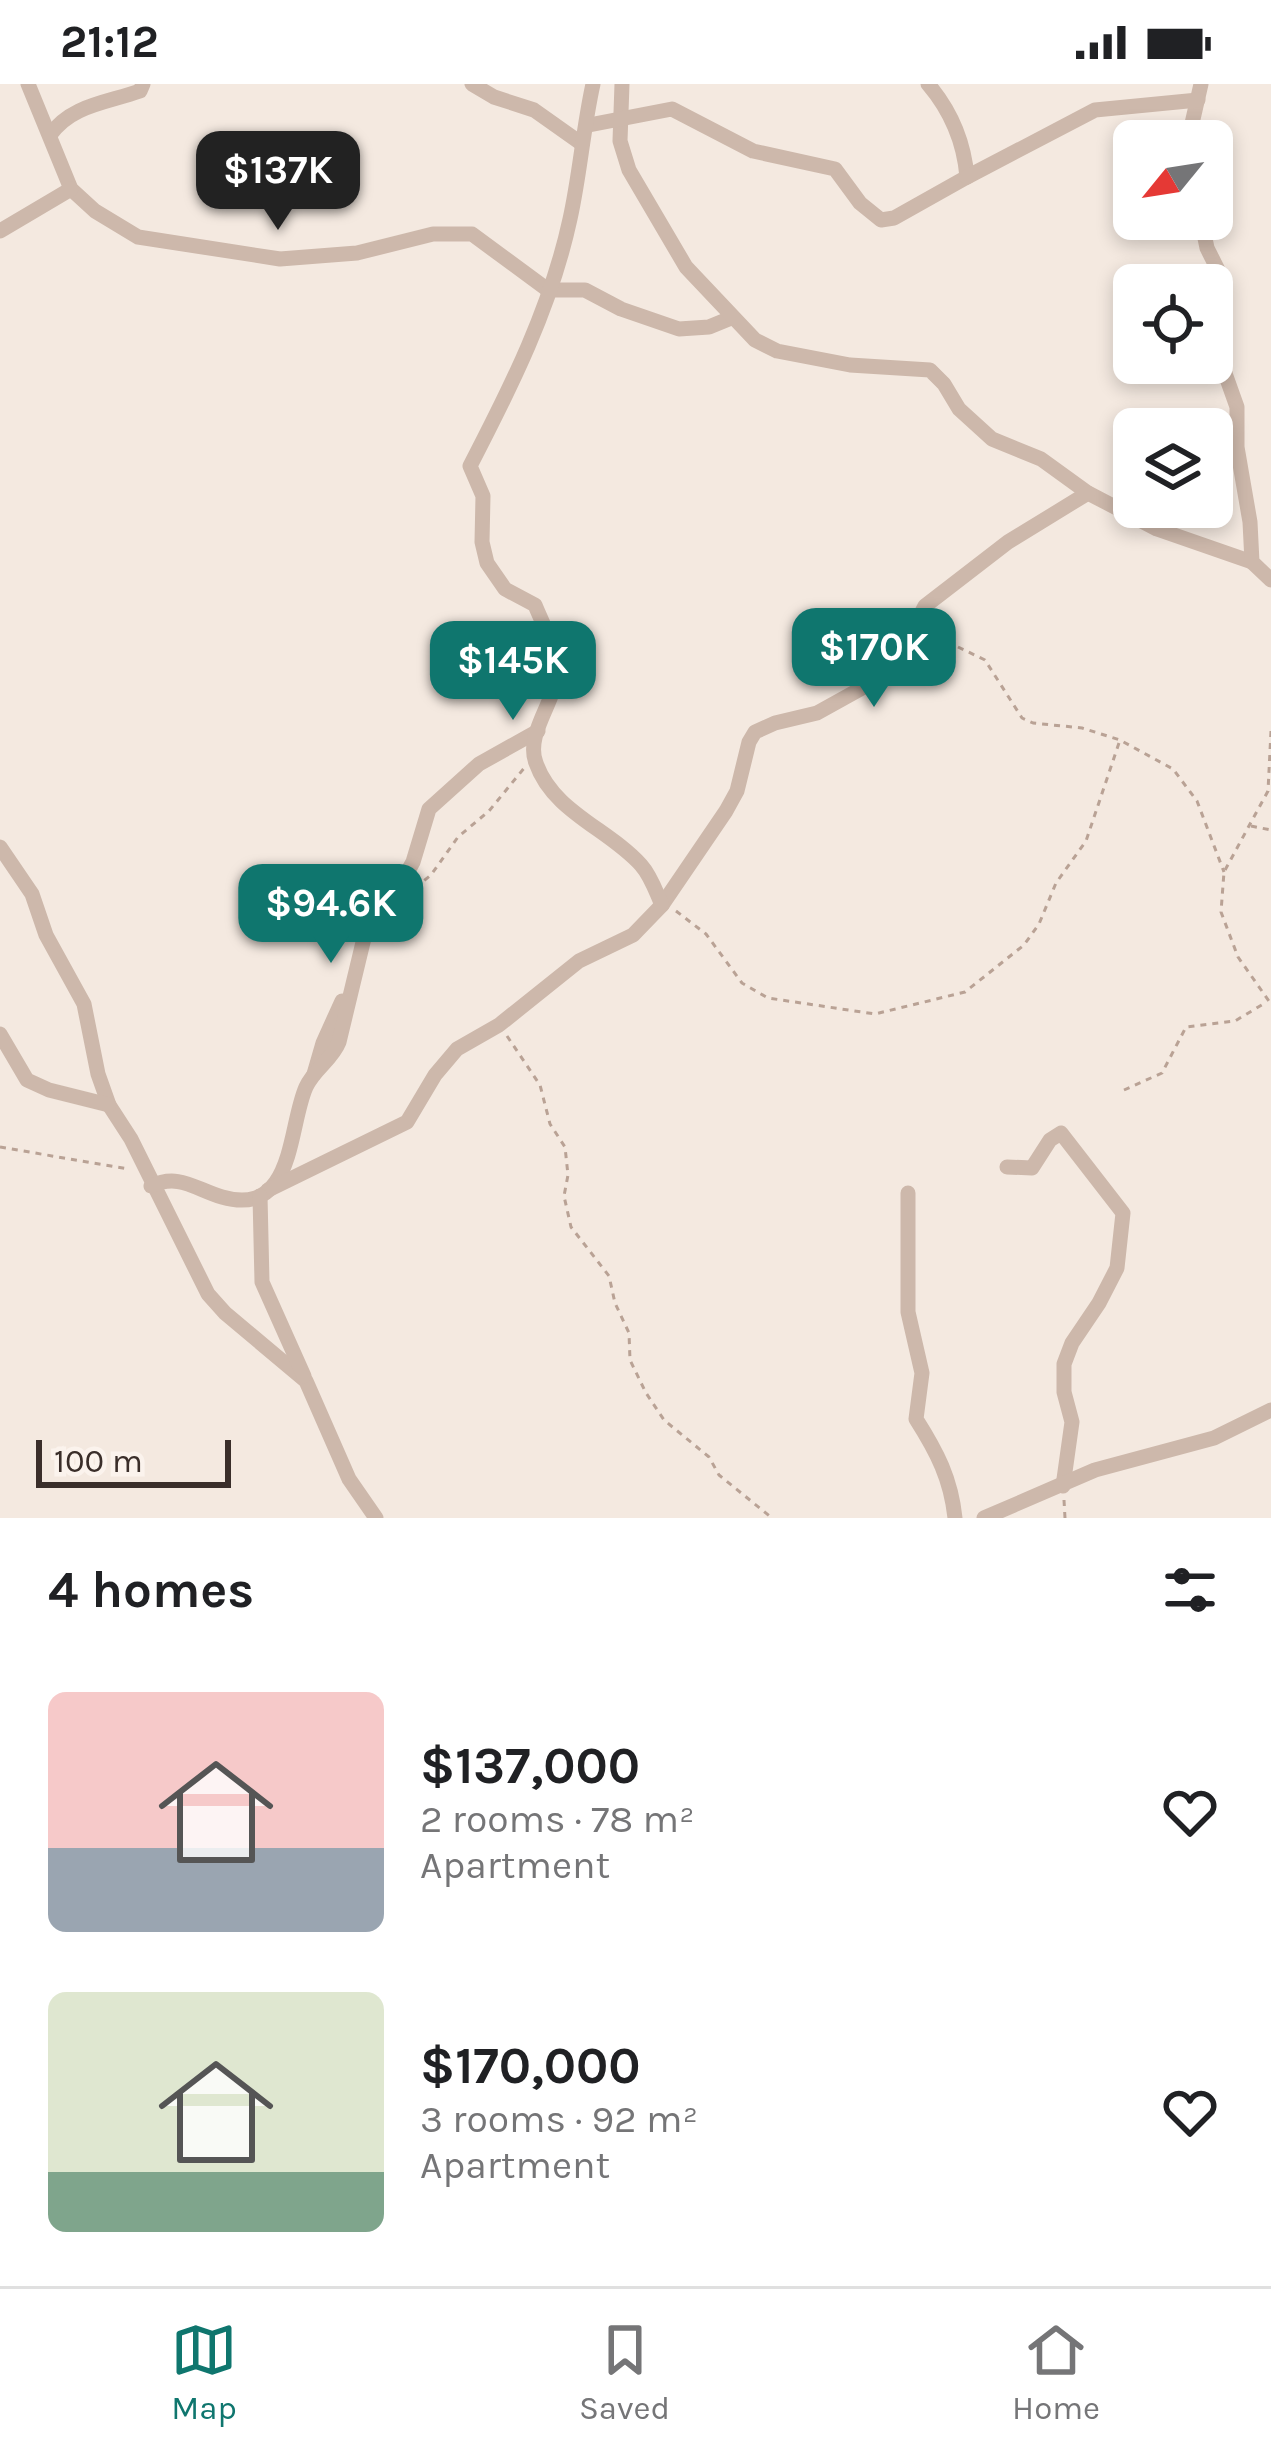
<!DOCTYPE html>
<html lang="en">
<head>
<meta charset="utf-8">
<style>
	body { margin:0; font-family:Karla,sans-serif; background:#f6f6f6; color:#202124; height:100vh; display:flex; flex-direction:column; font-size:45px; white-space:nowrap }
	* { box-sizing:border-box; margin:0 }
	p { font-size:39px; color:#757577 }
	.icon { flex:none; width:66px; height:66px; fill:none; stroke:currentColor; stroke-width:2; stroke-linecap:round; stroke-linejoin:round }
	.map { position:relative; height:1434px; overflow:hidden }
	.sheet { display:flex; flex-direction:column; background:#fff; flex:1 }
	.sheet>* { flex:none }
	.needle { width:78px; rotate:240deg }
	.buttons { position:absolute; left:1113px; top:36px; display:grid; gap:24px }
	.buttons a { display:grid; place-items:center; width:120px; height:120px; border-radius:18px; background:#fff; box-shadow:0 6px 18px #0003; font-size:60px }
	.scale { position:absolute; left:36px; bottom:30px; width:195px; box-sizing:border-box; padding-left:12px; border:6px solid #3a2e2a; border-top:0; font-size:33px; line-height:42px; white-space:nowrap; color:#3a2e2a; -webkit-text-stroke:9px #fbf3ed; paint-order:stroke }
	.price { position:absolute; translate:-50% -102px; padding:0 27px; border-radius:24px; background:#0f766e; color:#fff; font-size:39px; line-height:78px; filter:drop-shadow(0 3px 6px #0008) }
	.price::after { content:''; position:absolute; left:50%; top:72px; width:36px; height:27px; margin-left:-18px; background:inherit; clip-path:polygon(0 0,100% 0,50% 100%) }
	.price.selected { background:#222; color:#fff }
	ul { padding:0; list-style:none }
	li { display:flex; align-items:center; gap:36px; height:300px; padding:0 48px }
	li span { display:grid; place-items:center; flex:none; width:336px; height:240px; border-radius:18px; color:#555 }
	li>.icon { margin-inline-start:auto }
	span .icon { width:144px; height:144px; fill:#fffc; stroke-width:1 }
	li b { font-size:51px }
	h2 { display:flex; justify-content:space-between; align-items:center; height:144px; padding:0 48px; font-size:51px }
	.status { display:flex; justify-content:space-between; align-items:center; height:84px; padding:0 60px; background:#fff; direction:ltr }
	.status svg { height:33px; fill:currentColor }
	.tab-bar { display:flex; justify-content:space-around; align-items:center; height:168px; border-top:3px solid #e0e0e0; background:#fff; font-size:33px; color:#757577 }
	.tab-bar a { display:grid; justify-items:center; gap:6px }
	.tab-bar .selected { color:#0f766e }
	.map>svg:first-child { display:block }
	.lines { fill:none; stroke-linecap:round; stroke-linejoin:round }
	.path { stroke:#b9a295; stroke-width:3; stroke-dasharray:6 6; stroke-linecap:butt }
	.street { stroke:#cdb8ab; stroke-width:15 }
</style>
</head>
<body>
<div class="status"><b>21:12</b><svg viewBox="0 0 49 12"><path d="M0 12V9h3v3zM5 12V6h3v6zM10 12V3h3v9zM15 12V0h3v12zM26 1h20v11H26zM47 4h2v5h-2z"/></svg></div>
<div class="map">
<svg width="1271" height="1434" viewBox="0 0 1271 1434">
	<rect width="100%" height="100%" fill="#f4e9e0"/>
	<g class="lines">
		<g class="path">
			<polyline points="958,563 985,576 1022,634 1033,639 1082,644 1120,656 1173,685 1197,717 1224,788"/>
			<polyline points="1271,647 1268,707 1224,788 1221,828 1238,873 1271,920"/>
			<polyline points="1251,742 1271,746"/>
			<polyline points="415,804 431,791 458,753 489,727 525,683"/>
			<polyline points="676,827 706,850 742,899 768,914 875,930 965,908 1024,861 1039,840 1056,799 1086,757 1120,656"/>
			<polyline points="507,952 540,1001 550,1040 565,1063 568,1091 564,1112 571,1143 609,1192 615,1219 629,1249 630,1276 646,1309 664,1336 709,1373 719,1391 772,1434"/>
			<polyline points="1124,1006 1162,989 1186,943 1235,937 1265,919"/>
			<polyline points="0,1063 128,1085"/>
			<polyline points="1064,1416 1065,1434"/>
		</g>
		<g class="street">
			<polyline points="28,0 71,105 95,127 138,153 280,175 357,169 433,150 472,150 548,206 585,206 621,225 679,245 709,243 731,234"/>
			<polyline points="472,0 494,13 534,26 582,60"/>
			<polyline points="622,0 620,57 629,86 686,183 755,256 777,267 850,281 930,286 944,300 959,325 992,355 1041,375 1088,409 1157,445 1252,478"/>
			<path d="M 589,41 L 672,25 L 753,67 L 835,85 L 860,119 L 881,136 L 894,134 L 967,93 C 964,58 951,27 928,0"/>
			<path d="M 50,51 C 71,21 106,19 140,7 L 143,0"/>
			<polyline points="1188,57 1201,0"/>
			<polyline points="967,93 1095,26 1198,16"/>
			<polyline points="1201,135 1207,164 1223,196 1222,281 1237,323 1237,363 1250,438 1252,478 1271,496"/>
			<polyline points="0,147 71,105"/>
			<polyline points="0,763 32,810 46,851 84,920 98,990 109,1021 131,1055 208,1210 225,1229 306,1297 349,1395 376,1434"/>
			<polyline points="662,821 726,727 737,707 749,658 755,648 775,639 817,629 891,588 925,522 1008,458 1088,409"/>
			<polyline points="0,950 27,996 49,1006 109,1021"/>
			<polyline points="314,990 323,959 342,917"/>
			<polyline points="1007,1083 1032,1084 1050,1056 1061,1049 1123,1129 1117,1184 1099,1219 1072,1259 1064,1280 1064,1308 1072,1338 1063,1402"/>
			<path d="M 151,1102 C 179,1089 195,1105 222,1113 C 295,1134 288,1043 306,1003 C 314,985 332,976 339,958 L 365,850 L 380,818 L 404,794 L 413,778 L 429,725 L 479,680 L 538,647"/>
			<path d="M 268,1106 L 407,1038 L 435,991 L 457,965 L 499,941 L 579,877 L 633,851 L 662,821 C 656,808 651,792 641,781 C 609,745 553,728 536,679 C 525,651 554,619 557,591 C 559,569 543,541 535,521 L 505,505 L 487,479 L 482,458 L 483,412 L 470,382 C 511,303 551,223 570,135 C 580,90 583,45 593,0"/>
			<path d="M 908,1109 L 908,1228 L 922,1289 L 916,1335 C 937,1368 951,1395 955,1434"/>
			<polyline points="260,1112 262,1198 304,1292"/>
			<polyline points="984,1434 1095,1386 1214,1354 1271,1326"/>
		</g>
	</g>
</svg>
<div class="buttons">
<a><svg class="needle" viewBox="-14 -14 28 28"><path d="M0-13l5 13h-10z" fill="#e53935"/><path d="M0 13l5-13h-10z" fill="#757577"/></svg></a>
<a><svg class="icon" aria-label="locate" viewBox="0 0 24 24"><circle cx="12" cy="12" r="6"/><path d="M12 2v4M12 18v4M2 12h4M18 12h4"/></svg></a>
<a><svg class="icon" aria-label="layers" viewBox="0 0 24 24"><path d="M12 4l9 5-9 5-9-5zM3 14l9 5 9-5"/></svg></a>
</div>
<div class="scale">100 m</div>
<b class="price selected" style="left:278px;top:149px">$137K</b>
<b class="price" style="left:874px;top:626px">$170K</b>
<b class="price" style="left:513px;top:639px">$145K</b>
<b class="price" style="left:331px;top:882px">$94.6K</b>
</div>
<section class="sheet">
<h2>4 homes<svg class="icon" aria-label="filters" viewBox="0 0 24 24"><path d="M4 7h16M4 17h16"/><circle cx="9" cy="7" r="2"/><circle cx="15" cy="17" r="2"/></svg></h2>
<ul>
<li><span style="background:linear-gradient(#f6c9c9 65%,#9aa5b1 0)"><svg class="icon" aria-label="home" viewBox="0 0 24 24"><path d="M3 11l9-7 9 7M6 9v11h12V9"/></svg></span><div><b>$137,000</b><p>2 rooms · 78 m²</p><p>Apartment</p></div><svg class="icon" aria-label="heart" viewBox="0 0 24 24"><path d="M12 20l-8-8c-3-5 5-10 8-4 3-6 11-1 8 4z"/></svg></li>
<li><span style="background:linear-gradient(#dfe7d0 75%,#7fa58c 0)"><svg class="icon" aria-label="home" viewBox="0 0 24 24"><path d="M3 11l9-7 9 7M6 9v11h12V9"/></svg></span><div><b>$170,000</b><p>3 rooms · 92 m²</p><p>Apartment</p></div><svg class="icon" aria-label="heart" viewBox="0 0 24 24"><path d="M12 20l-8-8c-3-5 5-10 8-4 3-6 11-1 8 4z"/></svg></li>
</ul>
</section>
<nav class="tab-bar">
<a class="selected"><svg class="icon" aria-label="map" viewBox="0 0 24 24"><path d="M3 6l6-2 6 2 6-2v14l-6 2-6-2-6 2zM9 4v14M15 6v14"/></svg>Map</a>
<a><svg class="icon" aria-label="saved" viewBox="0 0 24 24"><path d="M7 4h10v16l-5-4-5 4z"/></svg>Saved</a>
<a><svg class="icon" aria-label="home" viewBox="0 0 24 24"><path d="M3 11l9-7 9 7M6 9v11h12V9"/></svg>Home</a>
</nav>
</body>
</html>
